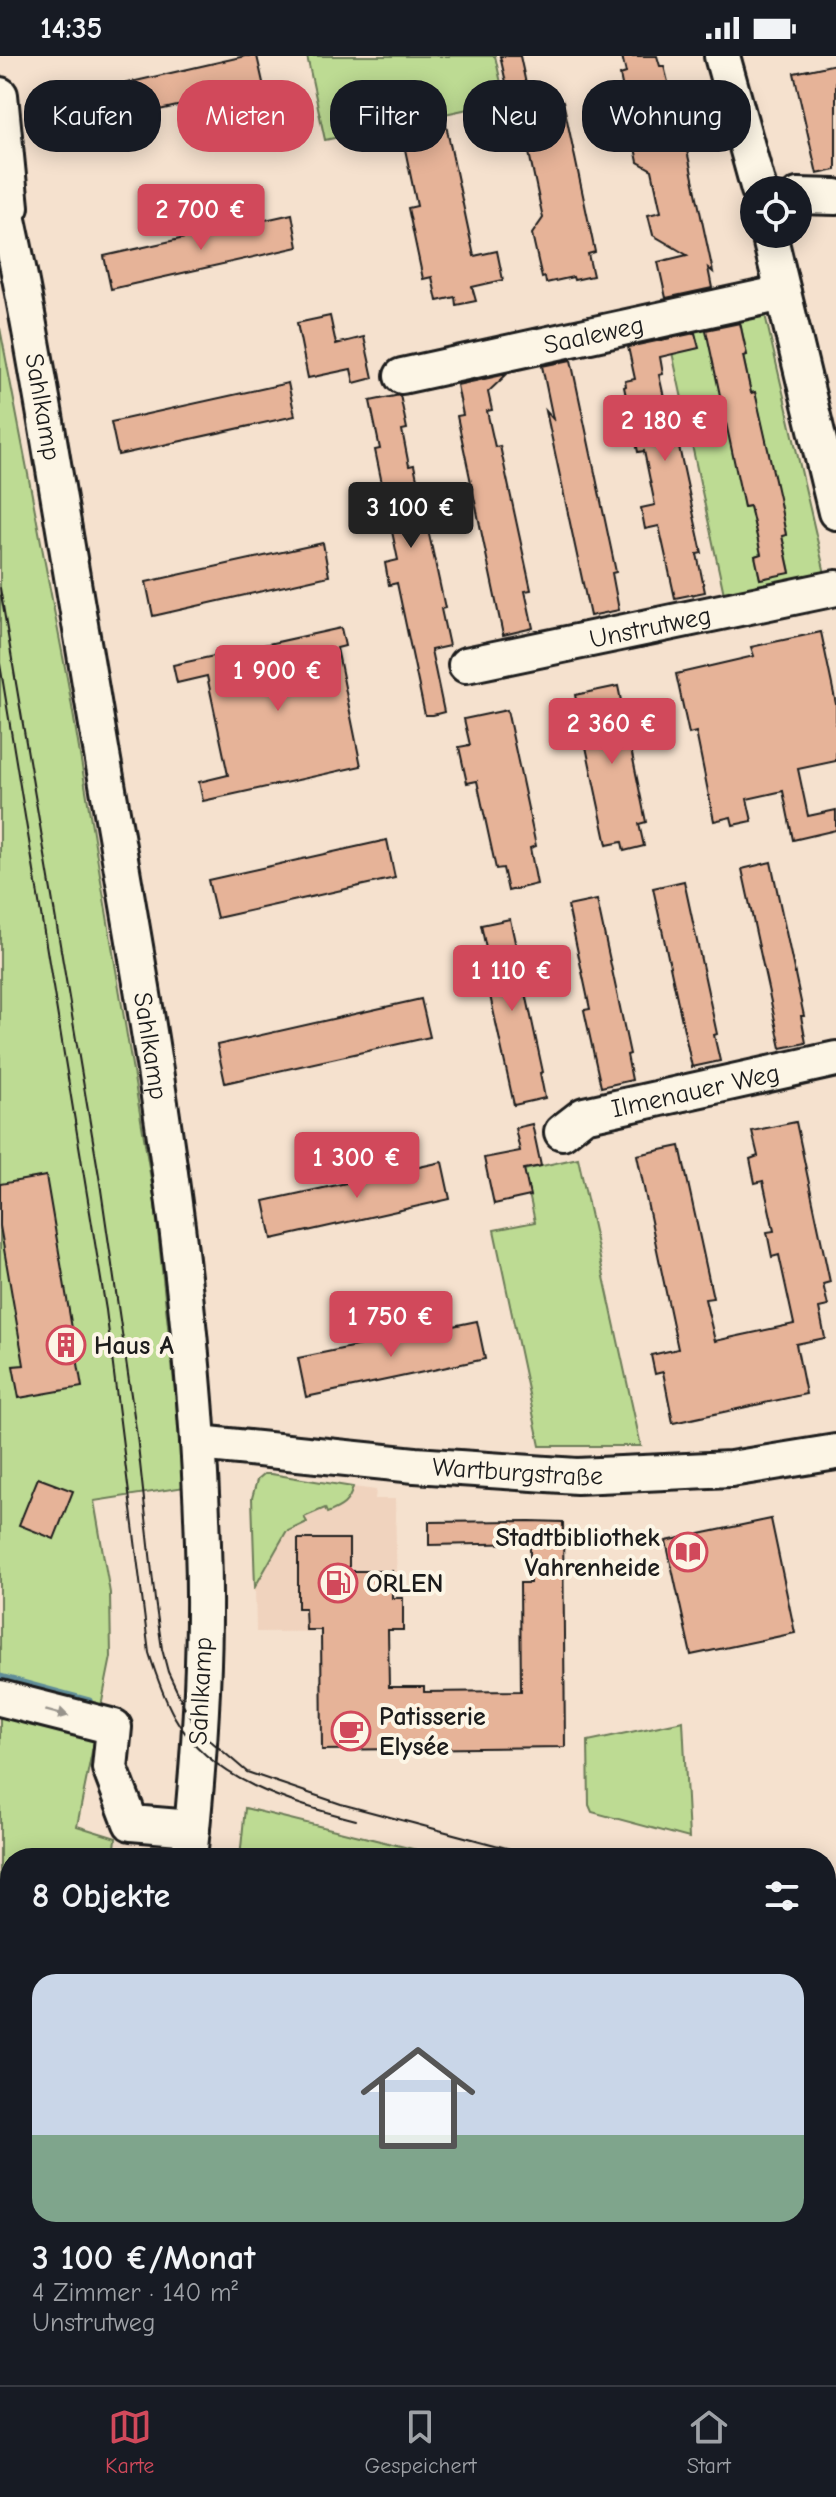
<!DOCTYPE html>
<html lang="de">
<head>
<meta charset="utf-8">
<style>
	body { margin:0; font-family:"Comic Neue",sans-serif; background:#20242c; color:#f1f3f6; height:100vh; display:flex; flex-direction:column; font-size:30px; white-space:nowrap }
	* { box-sizing:border-box; margin:0 }
	p { font-size:26px; color:#9ea1a6 }
	.icon { flex:none; width:44px; height:44px; fill:none; stroke:currentColor; stroke-width:2; stroke-linecap:round; stroke-linejoin:round }
	.map { position:relative; flex:1; overflow:hidden }
	.sheet { position:absolute; left:0px; top:1792px; width:836px; height:538px; display:flex; flex-direction:column; background:#171b24; border-radius:32px 32px 0 0; box-shadow:0 4px 20px #0003 }
	.sheet>* { flex:none }
	.hud { position:absolute; left:24px; top:24px; width:788px; height:72px; display:flex; gap:16px }
	.buttons { position:absolute; left:740px; top:120px; display:grid; gap:16px }
	.buttons a { display:grid; place-items:center; width:72px; height:72px; border-radius:50%; background:#171b24; box-shadow:0 4px 20px #0003; font-size:40px }
	.price { position:absolute; translate:-50% -68px; padding:0 18px; border-radius:8px; background:#d1495b; color:#fff; font-size:26px; line-height:52px; filter:drop-shadow(0 2px 4px #0008) }
	.price::after { content:''; position:absolute; left:50%; top:48px; width:24px; height:18px; margin-left:-12px; background:inherit; clip-path:polygon(0 0,100% 0,50% 100%) }
	.price.active { background:#222; color:#fff }
	ul { padding:0; list-style:none }
	li { display:grid; align-content:center; gap:16px; height:424px; padding:0 32px }
	li+li { border-top:2px solid #363941 }
	li span { display:grid; place-items:center; height:248px; border-radius:24px; color:#555 }
	li>.icon { margin-inline-start:auto }
	span .icon { width:144px; height:144px; fill:#fffc; stroke-width:1 }
	li b { font-size:34px }
	h2 { display:flex; justify-content:space-between; align-items:center; height:96px; padding:0 32px; font-size:34px }
	.chip { padding:0 28px; border-radius:32px; background:#171b24; box-shadow:0 4px 20px #0003; font-size:28px; line-height:72px }
	.chip.active { background:#d1495b; color:#fff }
	.status { display:flex; justify-content:space-between; align-items:center; height:56px; padding:0 40px; background:#171b24; direction:ltr }
	.status svg { height:22px; fill:currentColor }
	.menu { display:flex; justify-content:space-around; align-items:center; height:112px; border-top:2px solid #363941; background:#171b24; font-size:22px; color:#9ea1a6 }
	.menu a { display:grid; justify-items:center; gap:4px }
	.menu .active { color:#d1495b }
	.map>svg:first-child { display:block }
	.built { fill:#f0d3be }
	.green { fill:#bddb93; stroke:#6c7c58; stroke-width:2; fill-rule:evenodd }
	.lines { fill:none; stroke-linecap:round; stroke-linejoin:round }
	.stream { stroke:#608d99; stroke-width:7 }
	.building { fill:#e6b398; stroke:#1c1c1c; stroke-width:2 }
	.minor-casing { stroke:#1c1c1c; stroke-width:40 }
	.minor { stroke:#fcf5e5; stroke-width:34 }
	.tram { stroke:#1c1c1c; stroke-width:2 }
	.oneway { fill:#97938b }
	.labels { text-anchor:middle; stroke-width:8; stroke-linejoin:round; paint-order:stroke }
	.street-label { font-size:26px; fill:#1c1c1c; stroke:#fcf5e5 }
	.poi-label { font-size:26px; font-weight:bold; fill:#1c1c1c; stroke:#fcf5e5; text-anchor:start }
</style>
</head>
<body>
<div class="status"><b>14:35</b><svg viewBox="0 0 49 12"><path d="M0 12V9h3v3zM5 12V6h3v6zM10 12V3h3v9zM15 12V0h3v12zM26 1h20v11H26zM47 4h2v5h-2z"/></svg></div>
<div class="map">
<svg width="836" height="2329" viewBox="0 0 836 2329">
	<rect width="100%" height="100%" fill="#f5e1ce"/>
	<filter id="ink" filterUnits="userSpaceOnUse"><feTurbulence type="fractalNoise" baseFrequency=".0125" numOctaves="2"/><feDisplacementMap in="SourceGraphic" scale="16" xChannelSelector="R" yChannelSelector="G"/><feConvolveMatrix kernelMatrix="1 2 1 2 8 2 1 2 1" color-interpolation-filters="sRGB"/></filter>
	<g filter="url(#ink)">
		<g class="built">
			<polygon points="353,1431 376,1434 375,1443 395,1443 397,1539 376,1540 377,1575 256,1576 255,1531 286,1476 306,1467 304,1461 350,1441"/>
			<rect x="178" y="2320" width="373" height="9"/>
		</g>
		<g class="green">
			<polygon points="307,0 495,0 505,45 325,84"/>
			<path d="M 763,250 L 826,522 L 724,538 L 667,273 L 682,269 L 688,294 L 698,292 L 694,272 ZM 740,266 L 747,299 L 743,300 L 751,337 L 755,337 L 786,478 L 782,480 L 790,516 L 760,523 L 755,500 L 761,498 L 750,450 L 744,451 L 712,272 Z"/>
			<polygon points="0,272 68,627 155,1147 185,1431 94,1445 110,1537 111,1601 77,1770 116,1782 114,1802 10,1802 10,2320 77,2320 77,2329 0,2329"/>
			<polygon points="578,1102 641,1390 540,1390 494,1174 535,1166 524,1114"/>
			<path d="M 264,1418 L 271,1418 L 353,1431 C 349,1447 342,1451 327,1457 L 325,1452 L 304,1461 L 307,1466 L 286,1476 L 255,1531 L 252,1442 L 257,1424 Z"/>
			<polygon points="683,1665 689,1782 592,1756 589,1749 588,1685"/>
			<polygon points="245,1752 417,1794 415,1802 240,1802"/>
		</g>
		<g class="lines">
			<polyline class="stream" points="0,1621 89,1645"/>
		</g>
		<g class="building">
			<polygon points="245,0 257,0 264,31 77,72 70,40"/>
			<polygon points="500,0 520,0 531,51 563,45 595,196 588,198 593,220 574,224 573,221 546,227 545,221 542,222 532,178 543,162 522,64 515,66"/>
			<polygon points="622,0 657,0 660,10 664,10 669,30 673,29 713,216 708,212 712,232 666,242 658,206 687,199 653,179 648,159 661,156 652,114 638,106 620,19 626,17"/>
			<polygon points="836,8 836,114 817,118 794,17"/>
			<polygon points="446,69 474,200 497,195 503,224 472,231 476,245 456,249 455,241 437,245 432,221 423,223 408,152 417,150 402,79"/>
			<polygon points="292,158 298,191 111,233 104,200"/>
			<polygon points="330,260 336,288 364,281 373,322 354,327 351,313 308,322 297,267"/>
			<polygon points="740,267 747,299 743,300 751,337 755,336 779,442 786,479 782,480 790,517 760,523 755,500 761,498 750,450 744,451 706,274"/>
			<polygon points="695,277 699,292 660,301 663,318 659,319 667,355 671,354 702,497 697,498 705,536 675,542 659,470 645,473 641,452 655,449 644,395 638,396 624,331 626,330 625,325 635,323 628,291"/>
			<polygon points="571,304 616,516 612,517 619,554 590,560 546,355 553,363 542,310"/>
			<polygon points="507,318 488,336 492,354 487,355 495,391 500,390 531,534 525,535 533,572 503,579 457,360 463,359 457,329"/>
			<polygon points="288,327 295,360 118,399 111,366"/>
			<polygon points="400,339 407,373 402,374 409,410 414,409 445,552 441,553 449,590 431,594 444,656 433,659 425,659 397,527 389,529 385,507 398,504 375,394 380,393 370,345"/>
			<polygon points="323,487 329,520 153,560 146,526"/>
			<polygon points="341,572 345,590 337,592 361,710 203,745 199,726 228,719 207,620 177,627 173,609"/>
			<polygon points="821,576 836,648 836,705 798,713 808,760 836,754 836,774 793,784 783,735 747,743 752,765 733,769 731,761 714,765 696,676 689,678 676,618 754,600 751,591"/>
			<polygon points="618,630 646,766 639,768 644,790 624,795 622,786 607,789 575,639"/>
			<polygon points="507,654 536,790 530,792 537,828 508,835 503,812 496,813 477,725 467,727 459,691 470,689 464,663"/>
			<polygon points="387,784 395,822 217,862 208,824"/>
			<polygon points="771,806 804,960 801,960 806,987 781,992 742,813"/>
			<polygon points="684,825 717,978 714,979 720,1005 692,1011 653,832"/>
			<polygon points="597,844 630,998 627,999 632,1024 601,1031 584,954 590,953 568,850"/>
			<polygon points="510,863 543,1016 540,1017 545,1042 514,1049 482,903 488,902 481,869"/>
			<polygon points="421,943 430,981 225,1027 217,989"/>
			<polygon points="796,1066 830,1226 823,1228 828,1250 819,1252 825,1282 796,1288 806,1338 673,1367 663,1316 655,1318 651,1299 678,1293 637,1099 680,1090 713,1242 705,1243 715,1285 794,1268 779,1199 772,1201 767,1176 774,1175 763,1125 755,1127 750,1103 758,1100 752,1075"/>
			<polygon points="532,1068 541,1110 524,1113 530,1140 494,1148 484,1102 520,1095 515,1072"/>
			<polygon points="442,1106 450,1143 272,1183 264,1145"/>
			<polygon points="46,1120 82,1331 19,1342 13,1310 24,1309 0,1170 0,1128"/>
			<polygon points="477,1265 485,1303 306,1341 298,1302"/>
			<polygon points="38,1422 73,1435 54,1483 19,1469"/>
			<polygon points="771,1463 795,1577 691,1599 666,1485"/>
			<polygon points="530,1465 563,1466 565,1691 322,1694 321,1574 306,1574 305,1552 298,1552 298,1483 349,1483 349,1515 392,1515 392,1542 403,1542 403,1574 388,1574 389,1631 424,1631 424,1636 521,1635 520,1527 530,1527 530,1487 429,1489 429,1466"/>
		</g>
		<g class="lines">
			<g class="minor-casing">
				<g id="minor">
					<polyline points="722,0 759,134"/>
					<polyline points="0,39 11,151"/>
					<path id="s1" d="M 0,129 C 18,204 31,279 44,354 C 63,463 80,572 99,681 C 145,948 195,1217 203,1488 C 207,1593 200,1698 189,1802"/>
					<polyline points="798,140 836,141"/>
					<polyline points="769,178 836,456"/>
					<path id="s2" d="M 402,320 L 783,237"/>
					<path id="s3" d="M 466,609 L 836,532"/>
					<path id="s4" d="M 562,1076 L 584,1059 L 836,1003"/>
					<path id="s5" d="M 199,1387 L 415,1409 L 577,1420 L 731,1413 L 836,1396"/>
					<polyline points="0,1642 114,1671 110,1712 131,1767 192,1772"/>
					<polyline points="556,2320 556,2329"/>
					<polyline points="638,2320 638,2329"/>
					<polyline points="133,2329 133,2320"/>
				</g>
			</g>
			<use href="#minor" class="minor"/>
			<g class="tram">
				<polyline points="0,532 99,1120 137,1380 155,1544 162,1593 168,1616 186,1654 198,1674 247,1716 341,1748 544,1802"/>
				<path d="M 0,608 L 106,1254 L 149,1597 C 156,1619 163,1640 174,1660 C 210,1725 290,1747 356,1764"/>
				<polyline points="826,1882 836,1885"/>
				<polyline points="826,1897 836,1900"/>
			</g>
		</g>
		<defs><path id="oneway-solid" d="M-6-.8H1V-3.2L6.5 0L1 3.2V.8H-6Z" transform="scale(2)"/></defs>
		<use class="oneway" href="#oneway-solid" transform="translate(57 1657) rotate(15)"/>
	</g>
	<defs>
		<g id="building-ring" transform="scale(2)"><circle r="9.5" fill="#fcf5e5" stroke="#d1495b" stroke-width="1.5"/><path d="M-4-6H4V6H1V3H-1V6H-4ZM-2.5-4.3h1.7v1.8h-1.7ZM.8-4.3h1.7v1.8H.8ZM-2.5-1h1.7V.8h-1.7ZM.8-1h1.7V.8H.8Z" fill="#d1495b"/></g>
		<g id="library-ring" transform="scale(2)"><circle r="9.5" fill="#fcf5e5" stroke="#d1495b" stroke-width="1.5"/><path d="M-6-4Q-3-5.5-.7-3.5V5Q-3 3-6 4ZM6-4Q3-5.5 .7-3.5V5Q3 3 6 4Z" fill="#d1495b"/></g>
		<g id="fuel-ring" transform="scale(2)"><circle r="9.5" fill="#fcf5e5" stroke="#d1495b" stroke-width="1.5"/><path d="M-5.5-6h7V0h2V4h1.3V-2.5L3-4.5l.8-.8L6-3V5H2.5V1h-1V6h-7ZM-4.2-4.7v3.2H.2V-4.7Z" fill="#d1495b"/></g>
		<g id="cafe-ring" transform="scale(2)"><circle r="9.5" fill="#fcf5e5" stroke="#d1495b" stroke-width="1.5"/><path d="M-5.5-4.5H6V0H3Q3 3.5 0 3.5H-2.5Q-5.5 3.5-5.5 0ZM3-3.2v2h1.7v-2ZM-6 4.5H4V6H-6Z" fill="#d1495b"/></g>
	</defs>
	<g fill-rule="evenodd">
		<use href="#building-ring" x="66" y="1289"/>
		<use href="#library-ring" x="688" y="1496"/>
		<use href="#fuel-ring" x="338" y="1527"/>
		<use href="#cafe-ring" x="351" y="1675"/>
	</g>
	<g class="labels">
		<g class="street-label">
			<text dy="9" stroke="none"><textPath href="#s2" startOffset="196">Saaleweg</textPath></text>
			<text dy="9" stroke="none"><textPath href="#s1" startOffset="226">Sahlkamp</textPath></text>
			<text dy="9" stroke="none"><textPath href="#s3" startOffset="188">Unstrutweg</textPath></text>
			<text dy="9" stroke="none"><textPath href="#s1" startOffset="874">Sahlkamp</textPath></text>
			<text dy="9" stroke="none"><textPath href="#s4" startOffset="142">Ilmenauer Weg</textPath></text>
			<text dy="9" stroke="none"><textPath href="#s5" startOffset="320">Wartburgstraße</textPath></text>
			<text transform="translate(200 1635) rotate(-87)" y="9">Sahlkamp</text>
		</g>
		<g class="poi-label">
			<text x="94" y="1298">Haus A</text>
			<text x="660" y="1490" text-anchor="end">Stadtbibliothek<tspan x="660" dy="30">Vahrenheide</tspan></text>
			<text x="366" y="1536">ORLEN</text>
			<text x="379" y="1669">Patisserie<tspan x="379" dy="30">Elysée</tspan></text>
		</g>
	</g>
</svg>
<div class="buttons">
<a><svg class="icon" aria-label="locate" viewBox="0 0 24 24"><circle cx="12" cy="12" r="6"/><path d="M12 2v4M12 18v4M2 12h4M18 12h4"/></svg></a>
</div>
<b class="price" style="left:201px;top:196px">2 700 €</b>
<b class="price" style="left:665px;top:407px">2 180 €</b>
<b class="price active" style="left:411px;top:494px">3 100 €</b>
<b class="price" style="left:278px;top:657px">1 900 €</b>
<b class="price" style="left:612px;top:710px">2 360 €</b>
<b class="price" style="left:512px;top:957px">1 110 €</b>
<b class="price" style="left:357px;top:1144px">1 300 €</b>
<b class="price" style="left:391px;top:1303px">1 750 €</b>
<div class="hud">
<a class="chip">Kaufen</a>
<a class="chip active">Mieten</a>
<a class="chip">Filter</a>
<a class="chip">Neu</a>
<a class="chip">Wohnung</a>
</div>
<section class="sheet">
<h2>8 Objekte<svg class="icon" aria-label="filters" viewBox="0 0 24 24"><path d="M4 7h16M4 17h16"/><circle cx="9" cy="7" r="2"/><circle cx="15" cy="17" r="2"/></svg></h2>
<ul>
<li><span style="background:linear-gradient(#c9d6e8 65%,#7fa58c 0)"><svg class="icon" aria-label="home" viewBox="0 0 24 24"><path d="M3 11l9-7 9 7M6 9v11h12V9"/></svg></span><div><b>3 100 €/Monat</b><p>4 Zimmer · 140 m²</p><p>Unstrutweg</p></div></li>
</ul>
</section>
</div>
<nav class="menu">
<a class="active"><svg class="icon" aria-label="map" viewBox="0 0 24 24"><path d="M3 6l6-2 6 2 6-2v14l-6 2-6-2-6 2zM9 4v14M15 6v14"/></svg>Karte</a>
<a><svg class="icon" aria-label="saved" viewBox="0 0 24 24"><path d="M7 4h10v16l-5-4-5 4z"/></svg>Gespeichert</a>
<a><svg class="icon" aria-label="home" viewBox="0 0 24 24"><path d="M3 11l9-7 9 7M6 9v11h12V9"/></svg>Start</a>
</nav>
</body>
</html>
